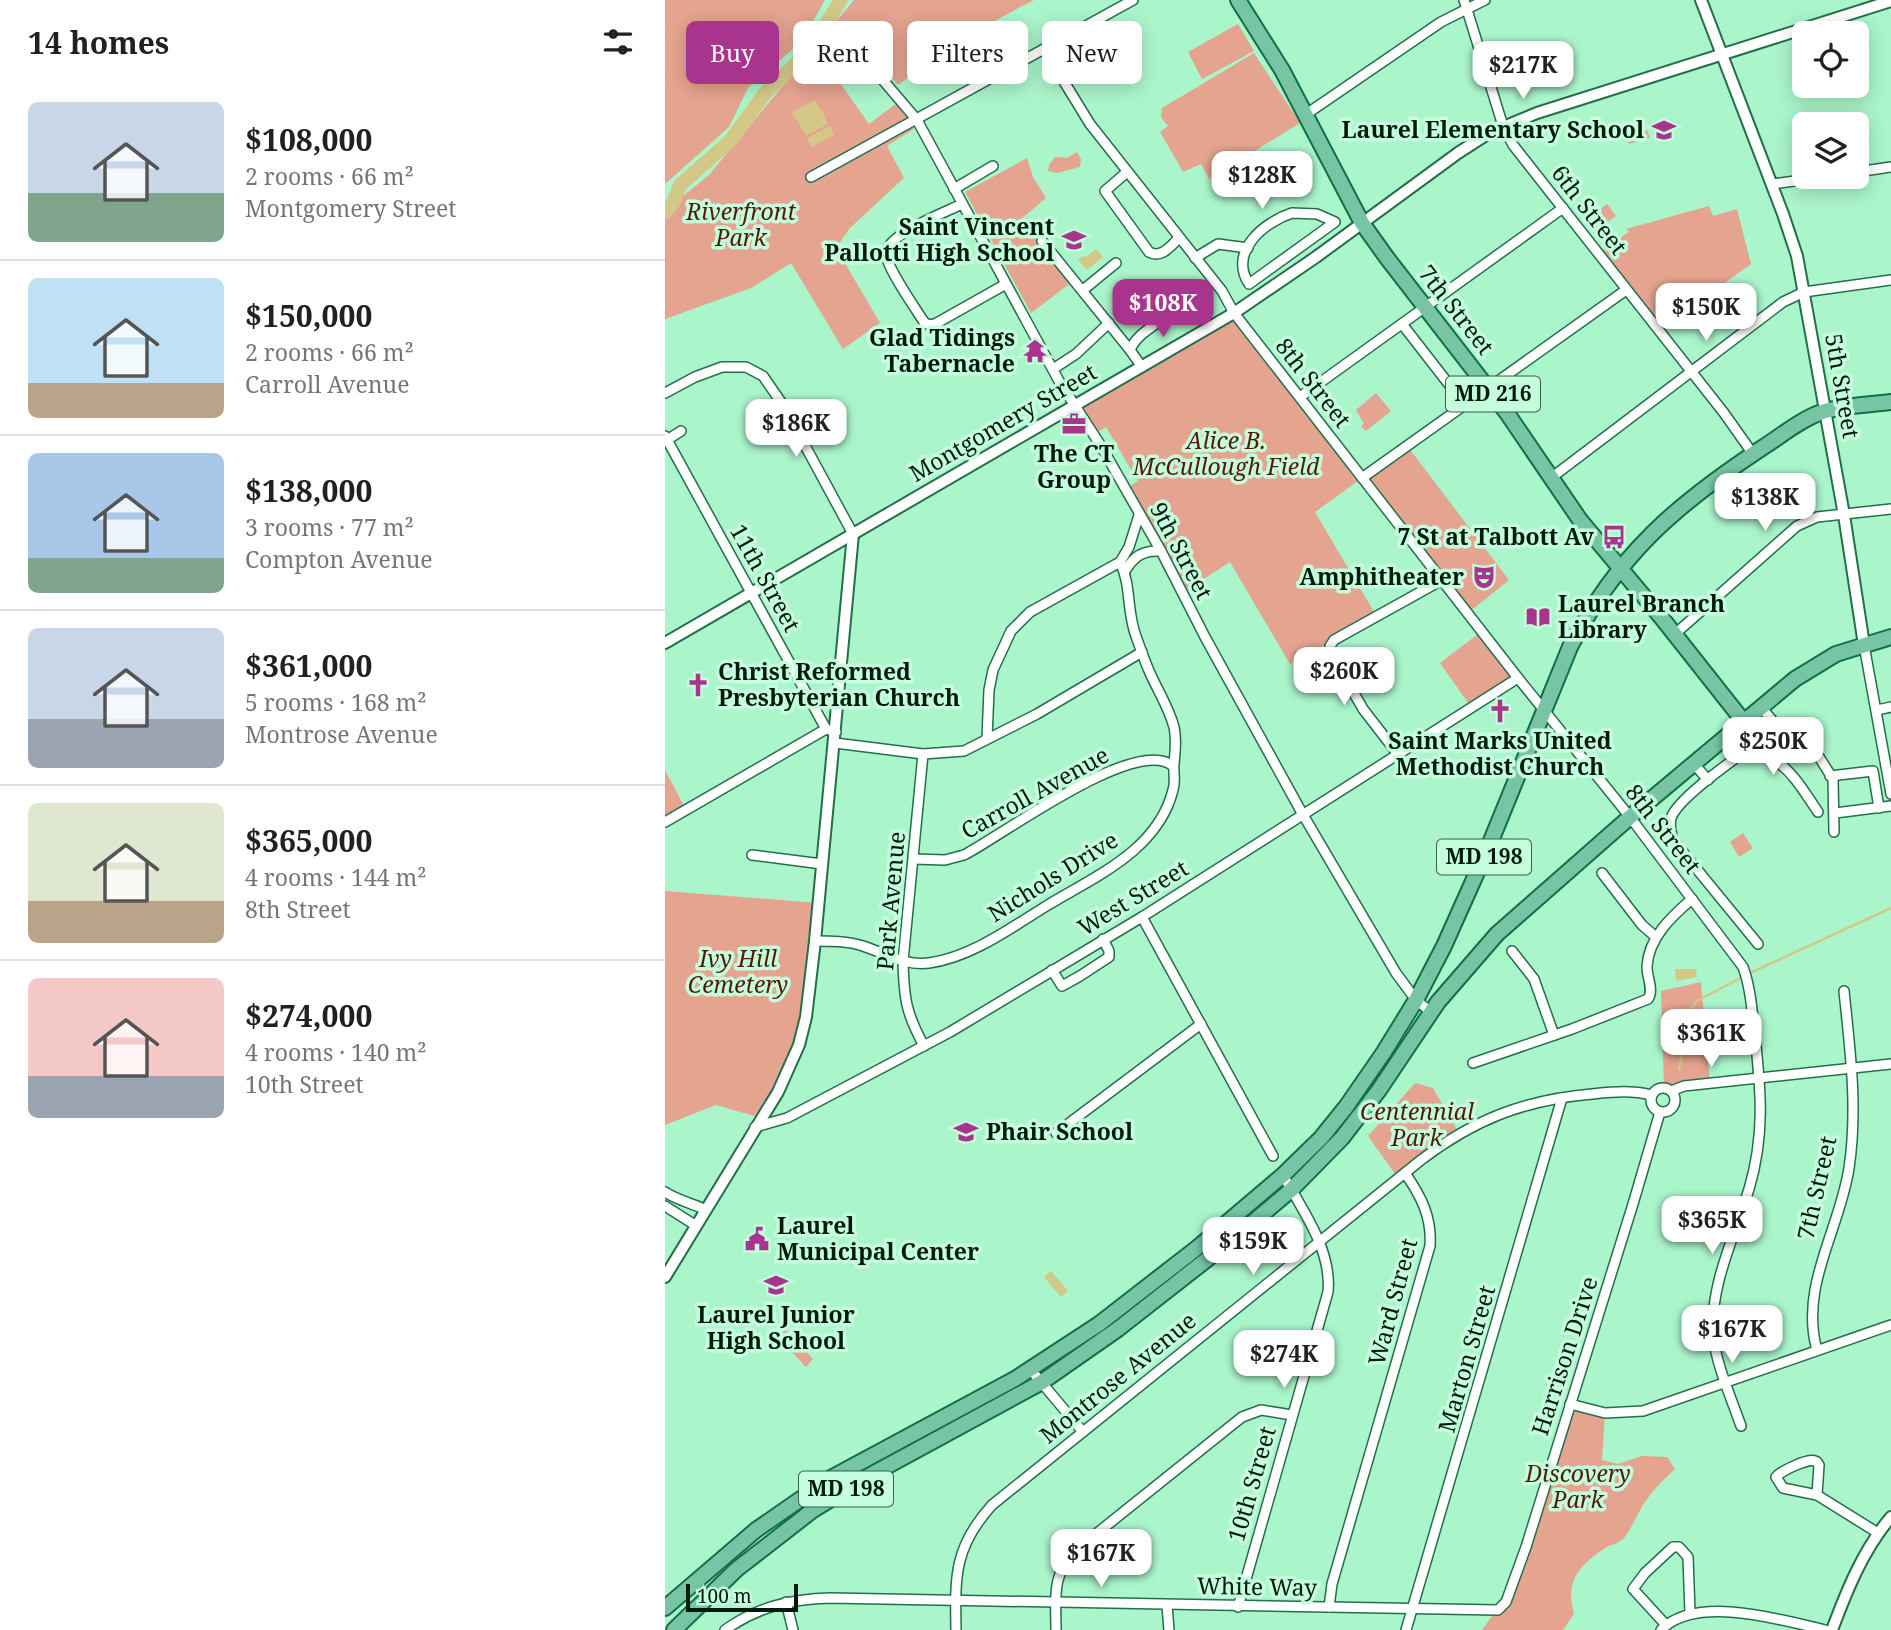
<!DOCTYPE html>
<html lang="en">
<head>
<meta charset="utf-8">
<style>
	body { margin:0; font-family:"Noto Serif",serif; background:#f2f2f2; color:#202124; height:100vh; display:flex; flex-direction:column; font-size:26px; white-space:nowrap }
	* { box-sizing:border-box; margin:0 }
	p { font-size:23px; color:#757577 }
	.icon { flex:none; width:38px; height:38px; fill:none; stroke:currentColor; stroke-width:2; stroke-linecap:round; stroke-linejoin:round }
	.map { position:relative; flex:1; overflow:hidden }
	.details { display:flex; flex-direction:column; background:#fff; width:665px }
	.details>* { flex:none }
	.top-card { position:absolute; left:21px; top:21px; width:665px; height:63px; display:flex; gap:14px }
	.buttons { position:absolute; left:1127px; top:21px; display:grid; gap:14px }
	.buttons a { display:grid; place-items:center; width:77px; height:77px; border-radius:10px; background:#fff; box-shadow:0 4px 18px #0003; font-size:35px }
	.scale { position:absolute; left:21px; bottom:18px; width:112px; box-sizing:border-box; padding-left:7px; border:4px solid #001b0d; border-top:0; font-size:19px; line-height:24px; white-space:nowrap; color:#001b0d; -webkit-text-stroke:5px #c4fedc; paint-order:stroke }
	.price { position:absolute; translate:-50% -60px; padding:0 16px; border-radius:14px; background:#fff; color:#222; font-size:23px; line-height:46px; filter:drop-shadow(0 2px 4px #0008) }
	.price::after { content:''; position:absolute; left:50%; top:42px; width:21px; height:16px; margin-left:-10px; background:inherit; clip-path:polygon(0 0,100% 0,50% 100%) }
	.price.current { background:#a9348d; color:#fff }
	ul { padding:0; list-style:none }
	li { display:flex; align-items:center; gap:21px; height:175px; padding:0 28px }
	li+li { border-top:2px solid #e0e0e0 }
	li span { display:grid; place-items:center; flex:none; width:196px; height:140px; border-radius:10px; color:#555 }
	li>.icon { margin-inline-start:auto }
	span .icon { width:84px; height:84px; fill:#fffc; stroke-width:1 }
	li b { font-size:30px }
	h2 { display:flex; justify-content:space-between; align-items:center; height:84px; padding:0 28px; font-size:30px }
	.chip { padding:0 24px; border-radius:10px; background:#fff; box-shadow:0 4px 18px #0003; font-size:24px; line-height:63px }
	.chip.current { background:#a9348d; color:#fff }
	main { display:flex; flex:1; min-height:0 }
	.map>svg:first-child { display:block }
	.green { fill:#e4a48f }
	.water { fill:#d4c889 }
	.lines { fill:none; stroke-linecap:round; stroke-linejoin:round }
	.stream { stroke:#d4c889; stroke-width:2.5 }
	.river { stroke:#d4c889; stroke-width:14 }
	.minor-casing { stroke:#246f4b; stroke-width:12 }
	.tertiary-casing { stroke:#246f4b; stroke-width:14 }
	.primary-casing { stroke:#127048; stroke-width:18 }
	.minor { stroke:#fff; stroke-width:9 }
	.tertiary { stroke:#fff; stroke-width:10 }
	.primary { stroke:#77c5a4; stroke-width:14 }
	.labels { text-anchor:middle; stroke-width:7; stroke-linejoin:round; paint-order:stroke }
	.shield { fill:#c4fedc; stroke:#3b5f4b; stroke-width:2 }
	.shield-label { font-size:21px; font-weight:bold; fill:#001b0d }
	.poi-label { font-size:23px; font-weight:bold; fill:#001b0d; stroke:#c4fedc; text-anchor:end }
	.street-label { font-size:23px; fill:#001b0d; stroke:#c4fedc }
	.park-label { font-size:23px; font-style:italic; fill:#531a05; stroke:#c4fedc }
</style>
</head>
<body>
<main>
<section class="details">
<h2>14 homes<svg class="icon" aria-label="filters" viewBox="0 0 24 24"><path d="M4 7h16M4 17h16"/><circle cx="9" cy="7" r="2"/><circle cx="15" cy="17" r="2"/></svg></h2>
<ul>
<li><span style="background:linear-gradient(#c9d6e8 65%,#7fa58c 0)"><svg class="icon" aria-label="home" viewBox="0 0 24 24"><path d="M3 11l9-7 9 7M6 9v11h12V9"/></svg></span><div><b>$108,000</b><p>2 rooms · 66 m²</p><p>Montgomery Street</p></div></li>
<li><span style="background:linear-gradient(#bfe0f5 75%,#b9a48a 0)"><svg class="icon" aria-label="home" viewBox="0 0 24 24"><path d="M3 11l9-7 9 7M6 9v11h12V9"/></svg></span><div><b>$150,000</b><p>2 rooms · 66 m²</p><p>Carroll Avenue</p></div></li>
<li><span style="background:linear-gradient(#a9c7e8 75%,#7fa58c 0)"><svg class="icon" aria-label="home" viewBox="0 0 24 24"><path d="M3 11l9-7 9 7M6 9v11h12V9"/></svg></span><div><b>$138,000</b><p>3 rooms · 77 m²</p><p>Compton Avenue</p></div></li>
<li><span style="background:linear-gradient(#c9d6e8 65%,#9aa5b1 0)"><svg class="icon" aria-label="home" viewBox="0 0 24 24"><path d="M3 11l9-7 9 7M6 9v11h12V9"/></svg></span><div><b>$361,000</b><p>5 rooms · 168 m²</p><p>Montrose Avenue</p></div></li>
<li><span style="background:linear-gradient(#dfe7d0 70%,#b9a48a 0)"><svg class="icon" aria-label="home" viewBox="0 0 24 24"><path d="M3 11l9-7 9 7M6 9v11h12V9"/></svg></span><div><b>$365,000</b><p>4 rooms · 144 m²</p><p>8th Street</p></div></li>
<li><span style="background:linear-gradient(#f6c9c9 70%,#9aa5b1 0)"><svg class="icon" aria-label="home" viewBox="0 0 24 24"><path d="M3 11l9-7 9 7M6 9v11h12V9"/></svg></span><div><b>$274,000</b><p>4 rooms · 140 m²</p><p>10th Street</p></div></li>
</ul>
</section>
<div class="map">
<svg width="1226" height="1630" viewBox="0 0 1226 1630">
	<rect width="100%" height="100%" fill="#abf5cb"/>
	<g class="green">
		<polygon points="0,0 160,0 136,42 83,88 64,127 0,184"/>
		<path d="M 189,0 L 369,0 C 320,25 276,51 233,85 L 195,43 L 184,50 L 166,70 L 204,124 L 232,103 L 249,129 L 222,146 L 239,178 L 185,228 L 171,248 L 215,323 L 178,349 L 126,263 L 86,288 L 0,319 L 0,211 L 44,175 Z"/>
		<polygon points="573,24 589,51 537,79 523,52"/>
		<polygon points="589,53 635,123 544,179 536,164 518,172 495,132 503,126 496,117 497,108"/>
		<polygon points="974,124 976,132 982,130 985,138 964,144 959,130"/>
		<polygon points="412,152 416,159 415,167 392,173 383,171 384,165 390,157 402,158"/>
		<polygon points="362,158 368,177 381,198 355,220 407,282 366,313 300,192"/>
		<polygon points="942,204 951,216 932,229 924,217"/>
		<polygon points="1044,206 1048,216 1072,209 1086,264 994,330 933,254 964,232 961,229"/>
		<polygon points="569,313 697,478 743,447 844,580 803,613 697,478 650,512 712,617 625,664 565,562 517,593 460,489 473,481 441,427 429,435 409,405"/>
		<polygon points="711,393 726,411 701,431 696,426 699,424 691,410"/>
		<polygon points="817,631 853,678 806,707 775,663"/>
		<polygon points="0,770 21,810 0,822"/>
		<polygon points="1078,833 1088,848 1074,857 1065,842"/>
		<polygon points="0,891 153,903 148,962 126,1066 96,1118 51,1105 0,1125"/>
		<polygon points="1036,982 1045,1084 1006,1091 999,1088 996,991"/>
		<polygon points="750,1083 768,1088 794,1133 733,1178 703,1136"/>
		<polygon points="118,1327 148,1359 141,1367 110,1334"/>
		<path d="M 905,1404 L 940,1413 L 937,1460 L 953,1464 L 977,1456 L 1002,1457 L 1010,1469 C 998,1480 987,1491 978,1505 C 971,1516 967,1528 959,1538 C 954,1544 946,1544 940,1548 C 913,1566 900,1582 909,1614 L 898,1630 L 817,1630 L 830,1612 L 836,1609 Z"/>
	</g>
	<g class="water">
		<polygon points="150,100 155,110 159,112 158,114 163,124 141,136 127,112"/>
		<polygon points="165,126 169,135 147,147 142,138"/>
		<polygon points="431,249 438,257 422,270 413,260 419,256 421,257"/>
		<polygon points="1010,969 1031,969 1032,977 1011,981"/>
		<polygon points="386,1271 403,1291 396,1297 379,1277"/>
	</g>
	<g class="lines">
		<g class="stream">
			<polyline points="1083,974 1226,908"/>
			<polyline points="1014,1069 1026,1009 1032,1001 1077,977"/>
		</g>
		<polyline class="river" points="0,212 8,203 15,185 65,141 101,92 144,51 176,0"/>
		<g class="minor-casing">
			<g id="minor">
				<polyline points="799,0 838,126 848,145 1059,413 1088,454"/>
				<path d="M 379,49 L 425,124 L 557,291 L 569,313 L 853,678 L 965,817 L 1078,967 C 1086,989 1087,1012 1090,1036 C 1096,1091 1100,1135 1084,1189 C 1070,1235 1045,1285 1048,1334 C 1051,1365 1066,1397 1076,1426"/>
				<polyline points="179,55 187,50 194,52 252,120 394,381 436,446 496,551 540,637 637,813 731,973 751,1000 766,1012"/>
				<polyline points="640,115 776,22 820,0"/>
				<path d="M 462,172 L 440,191 L 484,252 C 496,259 506,246 514,238"/>
				<polyline points="1192,172 1226,167"/>
				<polyline points="146,177 468,0"/>
				<polyline points="1107,184 1159,177"/>
				<polyline points="289,189 328,166"/>
				<path d="M 297,204 C 281,212 220,235 221,254 C 222,268 250,308 259,322 L 264,325 L 270,324 L 341,284"/>
				<path d="M 627,213 L 652,214 L 670,222 L 584,284 C 563,252 599,222 627,213 Z"/>
				<polyline points="377,241 465,350"/>
				<polyline points="530,258 553,244 583,248"/>
				<polyline points="418,290 451,263"/>
				<polyline points="737,324 800,405"/>
				<path d="M 477,367 L 465,350 C 472,332 496,323 511,308"/>
				<polyline points="388,369 411,354 444,323"/>
				<polyline points="0,393 30,377 57,367 81,367 98,376 118,405 188,534"/>
				<polyline points="635,397 898,208"/>
				<polyline points="0,436 161,729 171,732"/>
				<polyline points="2,440 16,431"/>
				<polyline points="697,478 961,290"/>
				<polyline points="886,478 1118,302 1139,292 1226,280"/>
				<path d="M 460,571 C 469,556 478,550 496,551"/>
				<polyline points="1010,634 1132,526 1152,517 1226,509"/>
				<polyline points="1199,645 1226,794"/>
				<path d="M 1096,707 C 1103,716 1112,725 1118,735 C 1123,744 1126,750 1135,757 L 1147,754 L 1154,757 L 1168,779 L 1169,832"/>
				<polyline points="1212,710 1226,707"/>
				<polyline points="322,738 324,690 328,670 346,631 365,612 455,562 464,547 474,515"/>
				<polyline points="170,743 258,754 299,751 372,714 477,652"/>
				<polyline points="732,753 698,709 666,653 665,646 669,640 777,580"/>
				<path d="M 258,754 L 238,961 C 239,999 241,1013 259,1046"/>
				<polyline points="1029,764 1043,780"/>
				<polyline points="1165,776 1208,771 1214,808"/>
				<polyline points="1170,813 1226,806"/>
				<polyline points="0,822 161,729"/>
				<polyline points="87,855 157,864"/>
				<path d="M 249,859 L 280,860 L 299,855 C 338,835 471,735 508,766"/>
				<polyline points="937,873 977,925 991,937"/>
				<polyline points="477,917 608,1156"/>
				<path d="M 150,941 C 166,941 183,941 198,946 C 220,953 239,966 264,963 C 307,957 347,927 383,905 C 431,876 493,850 508,790 C 511,781 508,772 509,764 C 510,751 512,740 509,727 C 504,708 493,691 485,673 C 480,662 476,650 472,639 C 461,613 467,586 455,562"/>
				<path d="M 1093,944 L 1008,840 C 1006,833 1004,826 1006,818 C 1013,798 1067,761 1086,747 C 1094,752 1103,754 1110,760 C 1129,773 1140,793 1153,812"/>
				<polyline points="847,951 869,979 889,1035"/>
				<polyline points="387,970 397,986 415,976 444,957 444,951 438,939"/>
				<path d="M 808,1063 L 907,1029 L 983,999 C 989,990 982,978 982,967 C 983,938 1007,916 1027,899"/>
				<circle cx="998" cy="1100" r="12"/>
				<polyline points="1006,1091 1019,1086 1226,1064"/>
				<polyline points="90,1127 122,1118 285,1032 477,917 853,678"/>
				<polyline points="391,1133 536,1024"/>
				<path d="M 0,1192 C 12,1200 26,1203 39,1209"/>
				<polyline points="0,1206 30,1225"/>
				<path d="M 1152,1350 C 1134,1287 1175,1229 1184,1168 C 1193,1108 1185,1050 1179,991"/>
				<polyline points="366,1370 418,1432"/>
				<polyline points="905,1404 940,1413 978,1411 1226,1325"/>
				<path d="M 1152,1495 L 1154,1465 C 1153,1463 1152,1461 1150,1461 C 1143,1458 1116,1471 1111,1477 L 1118,1488 L 1152,1495 L 1213,1533"/>
				<polyline points="121,1602 128,1630"/>
				<polyline points="502,1605 504,1630"/>
				<path d="M 573,1607 L 663,1292 C 667,1250 638,1211 618,1175"/>
				<path d="M 664,1607 L 667,1584 L 765,1246 C 767,1217 756,1196 740,1173"/>
				<polyline points="1001,1625 968,1589 980,1573 1008,1547 1014,1547 1023,1557 1025,1613"/>
				<path d="M 60,1630 C 92,1607 126,1599 165,1598 L 833,1610 L 841,1602 L 861,1547 L 968,1204 L 995,1112"/>
				<path d="M 291,1630 C 290,1576 289,1547 327,1505 L 756,1160 C 810,1119 859,1100 927,1094 C 948,1092 966,1090 986,1095"/>
				<path d="M 391,1630 C 391,1597 386,1575 411,1550 L 577,1417 L 596,1410 L 627,1415"/>
				<polyline points="741,1630 897,1098"/>
				<path d="M 996,1630 C 1031,1594 1117,1620 1160,1630"/>
			</g>
		</g>
		<g class="tertiary-casing">
			<g id="tertiary">
				<polyline points="1036,0 1118,214 1132,256 1179,515 1199,645"/>
				<polyline points="0,643 569,313 651,257 793,153 824,133 872,113 1226,1"/>
				<polyline points="0,1277 113,1092 134,1045 141,1017 150,941 188,534"/>
				<path d="M 1167,1630 C 1182,1590 1198,1550 1226,1517"/>
			</g>
		</g>
		<g class="primary-casing">
			<g id="primary">
				<polyline points="573,0 617,70 697,223 722,258 842,413 915,520 996,617 1079,722"/>
				<path d="M 0,1608 L 91,1530 L 166,1478 L 350,1379 L 434,1324 L 532,1248 L 618,1175 L 656,1138 L 681,1107 L 719,1052 L 751,1000 L 779,946 L 826,841 L 905,647 C 953,554 1012,504 1097,448 C 1116,436 1136,419 1157,412 C 1178,405 1204,405 1226,402"/>
				<polyline points="9,1630 72,1569 148,1510 202,1477 377,1382 453,1329 568,1239 626,1190 677,1138 714,1090 773,1002 832,934 965,817 1130,679 1171,654 1226,637"/>
			</g>
		</g>
		<use href="#minor" class="minor"/>
		<use href="#tertiary" class="tertiary"/>
		<use href="#primary" class="primary"/>
	</g>
	<defs>
		<g id="school-bare" transform="scale(1.89)"><path d="M0-5L7-2L0 1L-7-2ZM-4 1L0 2.5L4 1V4Q0 6-4 4Z" fill="#a9348d" stroke="#c4fedc" stroke-width="2.5" paint-order="stroke"/></g>
		<g id="temple-bare" transform="scale(1.89)"><path d="M0-6L5-2H3V0L6.5 2.5H4V6H1.5V3h-3V6H-4V2.5H-6.5L-3 0V-2H-5Z" fill="#a9348d" stroke="#c4fedc" stroke-width="2.5" paint-order="stroke"/></g>
		<g id="office-bare" transform="scale(1.89)"><path d="M-6-3h4V-5.5h4V-3h4V5H-6ZM-1-4.5V-3h2v-1.5ZM-6 0V1H6V0Z" fill="#a9348d" stroke="#c4fedc" stroke-width="2.5" paint-order="stroke"/></g>
		<g id="bus-bare" transform="scale(1.89)"><path d="M-5-6H5V4H4V6H2V4H-2V6H-4V4H-5ZM-3.5-4V0h7V-4ZM-3.5 1.2v1.5H-2V1.2ZM2 1.2v1.5H3.5V1.2Z" fill="#a9348d" stroke="#c4fedc" stroke-width="2.5" paint-order="stroke"/></g>
		<g id="theatre-bare" transform="scale(1.89)"><path d="M-5-5.5Q0-4 5-5.5V0Q5 5 0 6Q-5 5-5 0ZM-3.3-2.5H-1v1.5H-3.3ZM1-2.5H3.3v1.5H1ZM-2.8 1Q0 5.5 2.8 1Z" fill="#a9348d" stroke="#c4fedc" stroke-width="2.5" paint-order="stroke"/></g>
		<g id="library-bare" transform="scale(1.89)"><path d="M-6-4Q-3-5.5-.7-3.5V5Q-3 3-6 4ZM6-4Q3-5.5 .7-3.5V5Q3 3 6 4Z" fill="#a9348d" stroke="#c4fedc" stroke-width="2.5" paint-order="stroke"/></g>
		<g id="church-bare" transform="scale(1.89)"><path d="M-1.2-6h2.4v3.5h3.3v2.4h-3.3V6h-2.4V-.1h-3.3v-2.4h3.3Z" fill="#a9348d" stroke="#c4fedc" stroke-width="2.5" paint-order="stroke"/></g>
		<g id="civic-bare" transform="scale(1.89)"><path d="M-.6-6.5H3V-4.5H.6V-3L4-1V1h2V6H-6V1h2V-1L-.6-3ZM-1.2 2.5V6h2.4V2.5Z" fill="#a9348d" stroke="#c4fedc" stroke-width="2.5" paint-order="stroke"/></g>
	</defs>
	<g fill-rule="evenodd">
		<use href="#school-bare" x="999" y="130"/>
		<use href="#school-bare" x="409" y="240"/>
		<use href="#temple-bare" x="370" y="351"/>
		<use href="#office-bare" x="409" y="424"/>
		<use href="#bus-bare" x="949" y="537"/>
		<use href="#theatre-bare" x="819" y="577"/>
		<use href="#library-bare" x="873" y="617"/>
		<use href="#church-bare" x="33" y="685"/>
		<use href="#church-bare" x="835" y="711"/>
		<use href="#school-bare" x="301" y="1132"/>
		<use href="#civic-bare" x="92" y="1239"/>
		<use href="#school-bare" x="111" y="1285"/>
	</g>
	<g class="labels">
		<g class="shield">
			<rect x="781" y="376.5" width="94" height="35" rx="5"/>
			<rect x="772" y="839.5" width="94" height="35" rx="5"/>
			<rect x="134" y="1471.5" width="94" height="35" rx="5"/>
		</g>
		<g class="shield-label">
			<text x="828" y="401">MD 216</text>
			<text x="819" y="864">MD 198</text>
			<text x="181" y="1496">MD 198</text>
		</g>
		<g class="poi-label">
			<text x="979" y="138">Laurel Elementary School</text>
			<text x="389" y="235">Saint Vincent<tspan x="389" dy="26">Pallotti High School</tspan></text>
			<text x="350" y="346">Glad Tidings<tspan x="350" dy="26">Tabernacle</tspan></text>
			<text x="409" y="462" text-anchor="middle">The CT<tspan x="409" dy="26">Group</tspan></text>
			<text x="929" y="545">7 St at Talbott Av</text>
			<text x="799" y="585">Amphitheater</text>
			<text x="893" y="612" text-anchor="start">Laurel Branch<tspan x="893" dy="26">Library</tspan></text>
			<text x="53" y="680" text-anchor="start">Christ Reformed<tspan x="53" dy="26">Presbyterian Church</tspan></text>
			<text x="835" y="749" text-anchor="middle">Saint Marks United<tspan x="835" dy="26">Methodist Church</tspan></text>
			<text x="321" y="1140" text-anchor="start">Phair School</text>
			<text x="112" y="1234" text-anchor="start">Laurel<tspan x="112" dy="26">Municipal Center</tspan></text>
			<text x="111" y="1323" text-anchor="middle">Laurel Junior<tspan x="111" dy="26">High School</tspan></text>
		</g>
		<g class="street-label">
			<text transform="translate(924 210) rotate(52)" y="8">6th Street</text>
			<text transform="translate(791 310) rotate(52)" y="8">7th Street</text>
			<text transform="translate(648 383) rotate(52)" y="8">8th Street</text>
			<text transform="translate(1177 386) rotate(80)" y="8">5th Street</text>
			<text transform="translate(338 423) rotate(-30)" y="8">Montgomery Street</text>
			<text transform="translate(516 551) rotate(62)" y="8">9th Street</text>
			<text transform="translate(100 578) rotate(61)" y="8">11th Street</text>
			<text transform="translate(370 793) rotate(-29)" y="8">Carroll Avenue</text>
			<text transform="translate(998 829) rotate(52)" y="8">8th Street</text>
			<text transform="translate(388 877) rotate(-32)" y="8">Nichols Drive</text>
			<text transform="translate(468 898) rotate(-31)" y="8">West Street</text>
			<text transform="translate(226 901) rotate(-85)" y="8">Park Avenue</text>
			<text transform="translate(1152 1188) rotate(-77)" y="8">7th Street</text>
			<text transform="translate(728 1302) rotate(-75)" y="8">Ward Street</text>
			<text transform="translate(900 1356) rotate(-72)" y="8">Harrison Drive</text>
			<text transform="translate(802 1359) rotate(-74)" y="8">Marton Street</text>
			<text transform="translate(453 1378) rotate(-39)" y="8">Montrose Avenue</text>
			<text transform="translate(587 1484) rotate(-74)" y="8">10th Street</text>
			<text transform="translate(592 1587) rotate(1)" y="8">White Way</text>
		</g>
		<g class="park-label">
			<text x="76" y="220">Riverfront<tspan x="76" dy="26">Park</tspan></text>
			<text x="561" y="449">Alice B.<tspan x="561" dy="26">McCullough Field</tspan></text>
			<text x="73" y="967">Ivy Hill<tspan x="73" dy="26">Cemetery</tspan></text>
			<text x="752" y="1120">Centennial<tspan x="752" dy="26">Park</tspan></text>
			<text x="913" y="1482">Discovery<tspan x="913" dy="26">Park</tspan></text>
		</g>
	</g>
</svg>
<div class="buttons">
<a><svg class="icon" aria-label="locate" viewBox="0 0 24 24"><circle cx="12" cy="12" r="6"/><path d="M12 2v4M12 18v4M2 12h4M18 12h4"/></svg></a>
<a><svg class="icon" aria-label="layers" viewBox="0 0 24 24"><path d="M12 4l9 5-9 5-9-5zM3 14l9 5 9-5"/></svg></a>
</div>
<div class="scale">100 m</div>
<b class="price" style="left:858px;top:101px">$217K</b>
<b class="price" style="left:597px;top:211px">$128K</b>
<b class="price current" style="left:498px;top:339px">$108K</b>
<b class="price" style="left:1041px;top:343px">$150K</b>
<b class="price" style="left:131px;top:459px">$186K</b>
<b class="price" style="left:1100px;top:533px">$138K</b>
<b class="price" style="left:679px;top:707px">$260K</b>
<b class="price" style="left:1108px;top:777px">$250K</b>
<b class="price" style="left:1046px;top:1069px">$361K</b>
<b class="price" style="left:1047px;top:1256px">$365K</b>
<b class="price" style="left:588px;top:1277px">$159K</b>
<b class="price" style="left:1067px;top:1365px">$167K</b>
<b class="price" style="left:619px;top:1390px">$274K</b>
<b class="price" style="left:436px;top:1589px">$167K</b>
<div class="top-card">
<a class="chip current">Buy</a>
<a class="chip">Rent</a>
<a class="chip">Filters</a>
<a class="chip">New</a>
</div>
</div>
</main>
</body>
</html>
